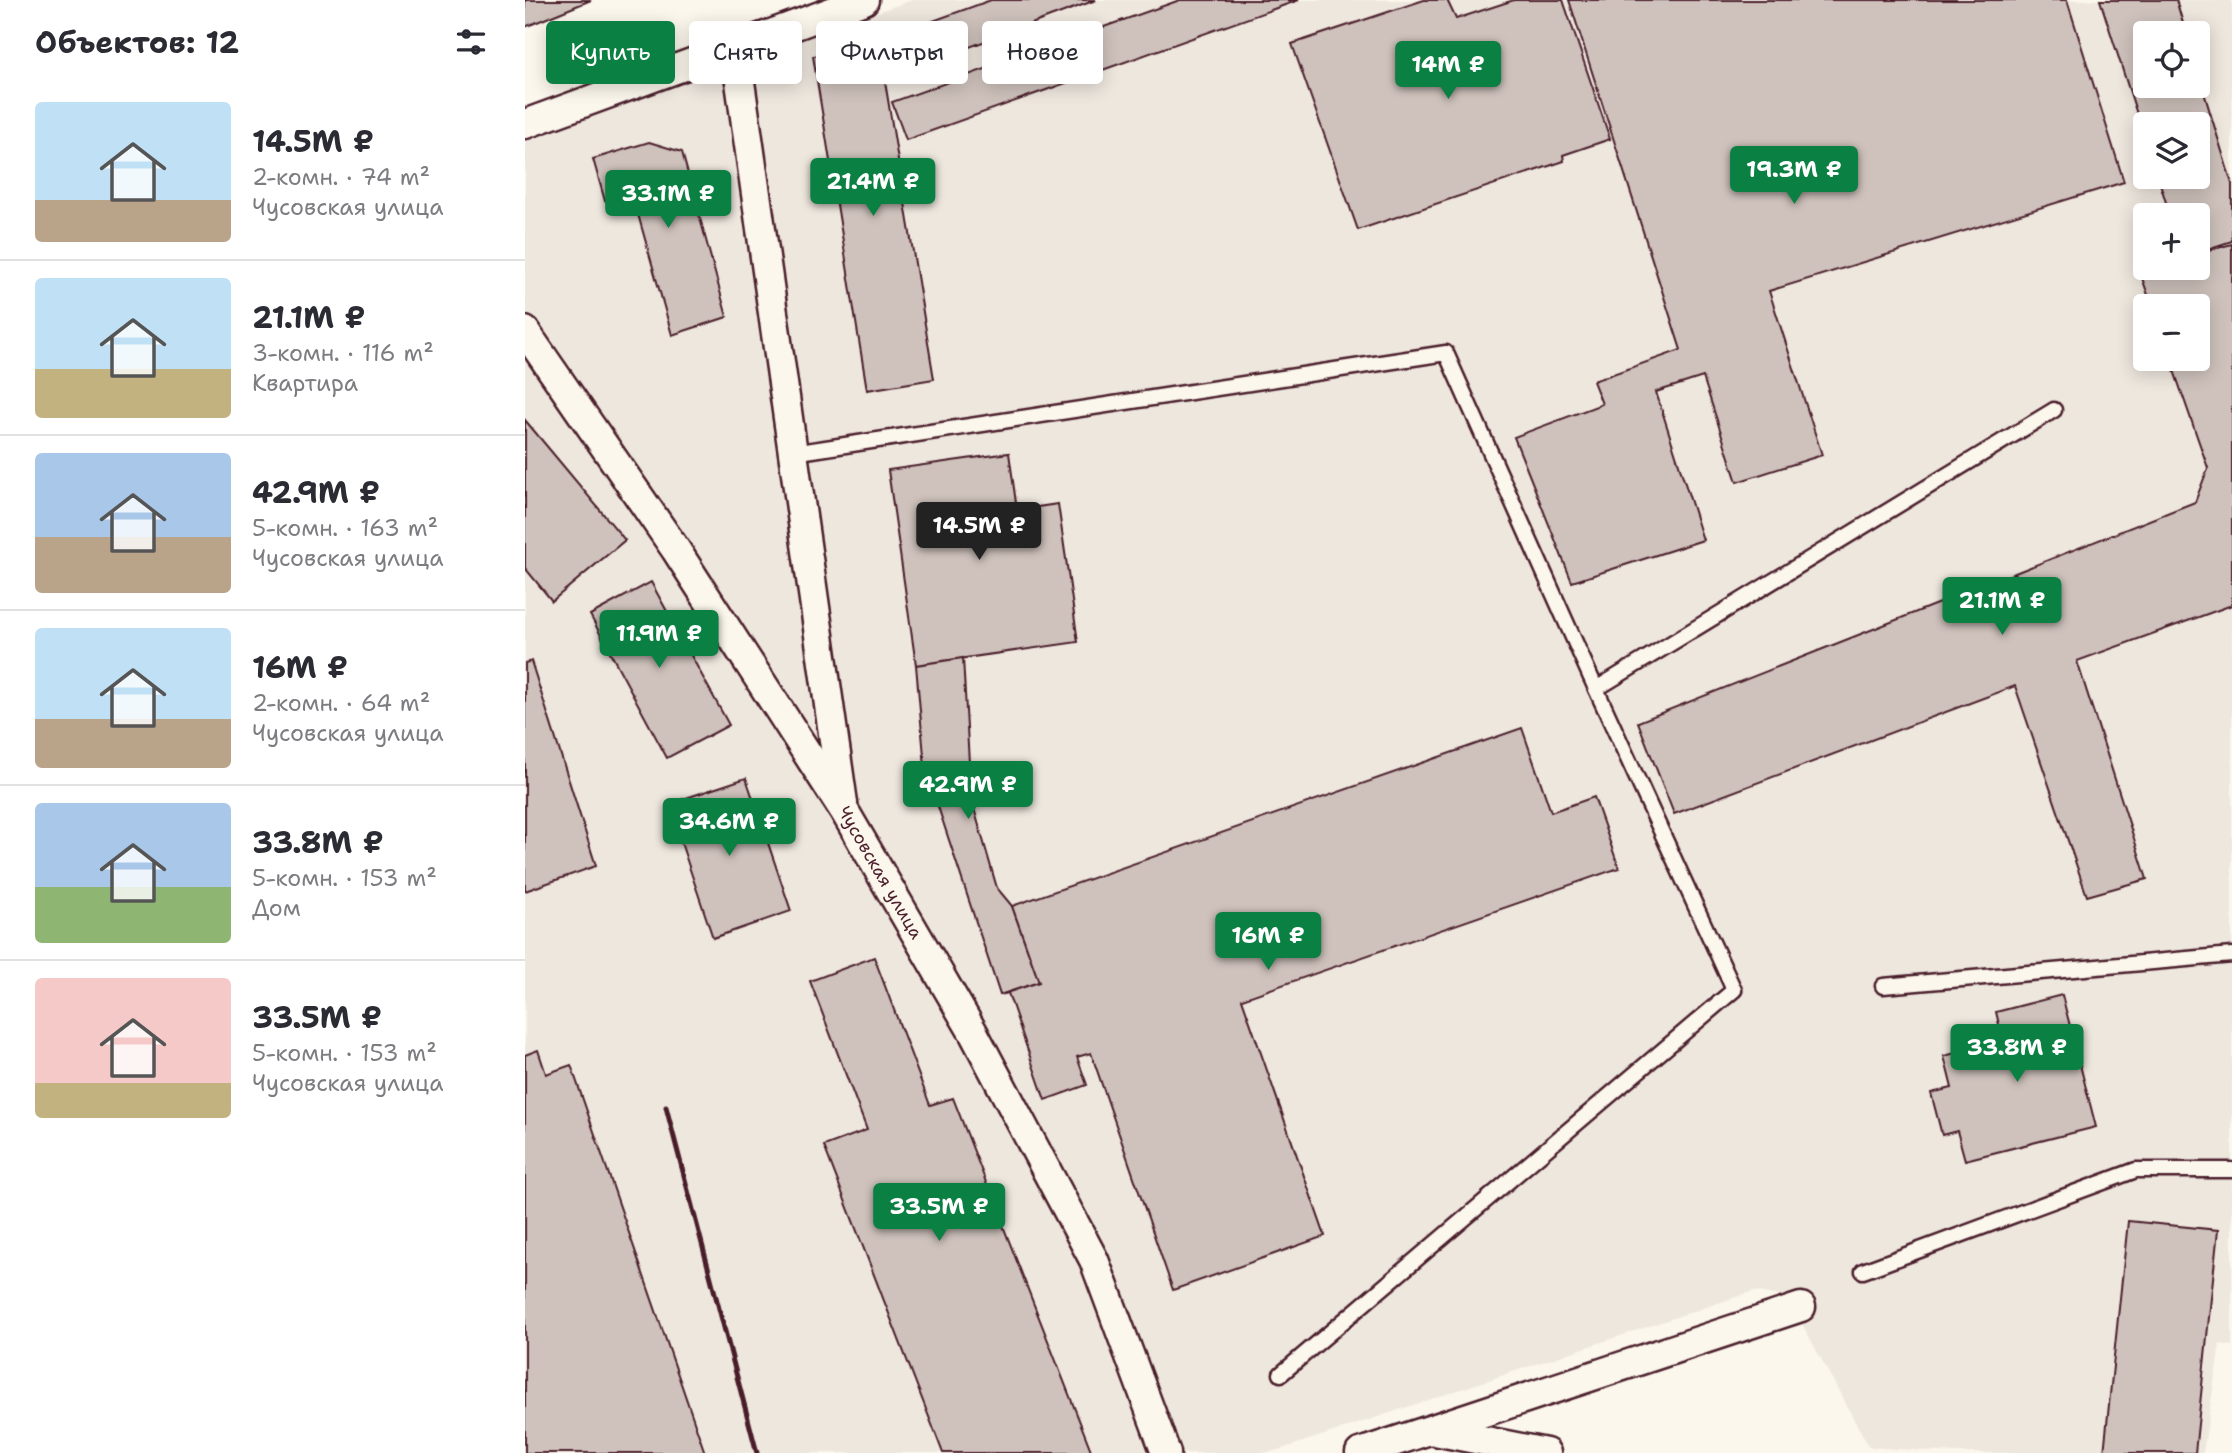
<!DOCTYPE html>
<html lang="ru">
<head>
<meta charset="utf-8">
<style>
	body { margin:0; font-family:"Shantell Sans",sans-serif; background:#f7f7f7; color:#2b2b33; height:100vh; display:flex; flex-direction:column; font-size:26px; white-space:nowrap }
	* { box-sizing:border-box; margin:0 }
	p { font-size:23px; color:#7c7c81 }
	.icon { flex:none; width:38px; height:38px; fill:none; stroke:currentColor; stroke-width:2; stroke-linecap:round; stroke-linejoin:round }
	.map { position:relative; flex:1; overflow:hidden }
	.drawer { display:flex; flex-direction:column; background:#fff; width:525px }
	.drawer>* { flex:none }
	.guide { position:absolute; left:21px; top:21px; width:665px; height:63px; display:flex; gap:14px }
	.tools { position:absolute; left:1608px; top:21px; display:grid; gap:14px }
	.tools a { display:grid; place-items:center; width:77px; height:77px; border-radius:7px; background:#fff; box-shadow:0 4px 18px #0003; font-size:35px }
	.price { position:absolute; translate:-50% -60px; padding:0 16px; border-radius:7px; background:#0b8043; color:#fff; font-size:23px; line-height:46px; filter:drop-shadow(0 2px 4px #0008) }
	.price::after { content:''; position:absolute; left:50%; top:42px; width:21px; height:16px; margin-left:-10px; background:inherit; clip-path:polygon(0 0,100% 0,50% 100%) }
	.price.on { background:#222; color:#fff }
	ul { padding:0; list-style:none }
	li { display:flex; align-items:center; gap:21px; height:175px; padding:0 35px }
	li+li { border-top:2px solid #e1e1e2 }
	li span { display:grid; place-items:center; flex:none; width:196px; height:140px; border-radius:7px; color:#555 }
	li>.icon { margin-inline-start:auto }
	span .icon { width:84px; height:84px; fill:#fffc; stroke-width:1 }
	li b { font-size:30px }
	h2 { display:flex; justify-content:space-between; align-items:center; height:84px; padding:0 35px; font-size:30px }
	.tag { padding:0 24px; border-radius:7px; background:#fff; box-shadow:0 4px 18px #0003; font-size:24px; line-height:63px }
	.tag.on { background:#0b8043; color:#fff }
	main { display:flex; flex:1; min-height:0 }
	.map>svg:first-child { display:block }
	.built { fill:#eee7de; fill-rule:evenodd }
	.building { fill:#cfc2bc; stroke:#4a1f2b; stroke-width:2 }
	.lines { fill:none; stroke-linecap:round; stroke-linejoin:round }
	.lane-casing { stroke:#4a1f2b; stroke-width:19 }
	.street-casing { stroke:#4a1f2b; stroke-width:33 }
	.lane { stroke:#fbf7ec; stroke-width:14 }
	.street { stroke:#fbf7ec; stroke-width:28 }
	.rail { stroke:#4a1f2b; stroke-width:5 }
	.labels { text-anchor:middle; stroke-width:5; stroke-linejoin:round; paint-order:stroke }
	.street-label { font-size:18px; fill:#4a1f2b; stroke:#fbf7ec }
</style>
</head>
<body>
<main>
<section class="drawer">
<h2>Объектов: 12<svg class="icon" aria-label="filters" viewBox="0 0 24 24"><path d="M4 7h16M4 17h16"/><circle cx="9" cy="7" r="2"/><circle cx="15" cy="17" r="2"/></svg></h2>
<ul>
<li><span style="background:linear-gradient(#bfe0f5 70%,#b9a48a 0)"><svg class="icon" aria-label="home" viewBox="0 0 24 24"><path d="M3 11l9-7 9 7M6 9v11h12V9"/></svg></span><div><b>14.5M ₽</b><p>2-комн. · 74 m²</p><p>Чусовская улица</p></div></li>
<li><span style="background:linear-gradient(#bfe0f5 65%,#c2b280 0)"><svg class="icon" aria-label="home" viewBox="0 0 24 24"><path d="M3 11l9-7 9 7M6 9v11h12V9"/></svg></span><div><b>21.1M ₽</b><p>3-комн. · 116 m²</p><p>Квартира</p></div></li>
<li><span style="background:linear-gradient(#a9c7e8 60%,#b9a48a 0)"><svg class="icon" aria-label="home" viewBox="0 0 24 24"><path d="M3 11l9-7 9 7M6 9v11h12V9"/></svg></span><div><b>42.9M ₽</b><p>5-комн. · 163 m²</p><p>Чусовская улица</p></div></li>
<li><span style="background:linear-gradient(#bfe0f5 65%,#b9a48a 0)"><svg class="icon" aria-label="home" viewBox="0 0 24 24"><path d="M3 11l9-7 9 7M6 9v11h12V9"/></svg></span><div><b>16M ₽</b><p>2-комн. · 64 m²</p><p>Чусовская улица</p></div></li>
<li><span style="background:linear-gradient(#a9c7e8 60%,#8fb573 0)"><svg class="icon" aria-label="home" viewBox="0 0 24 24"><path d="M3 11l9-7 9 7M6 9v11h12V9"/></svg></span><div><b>33.8M ₽</b><p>5-комн. · 153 m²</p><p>Дом</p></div></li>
<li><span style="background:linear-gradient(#f6c9c9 75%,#c2b280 0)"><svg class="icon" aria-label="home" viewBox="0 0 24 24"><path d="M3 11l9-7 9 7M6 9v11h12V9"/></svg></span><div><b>33.5M ₽</b><p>5-комн. · 153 m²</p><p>Чусовская улица</p></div></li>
</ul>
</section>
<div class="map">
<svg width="1707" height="1453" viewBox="0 0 1707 1453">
	<rect width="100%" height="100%" fill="#fbf7ec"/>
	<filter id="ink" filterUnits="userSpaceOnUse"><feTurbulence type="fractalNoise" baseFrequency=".0143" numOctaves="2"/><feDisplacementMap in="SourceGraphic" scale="14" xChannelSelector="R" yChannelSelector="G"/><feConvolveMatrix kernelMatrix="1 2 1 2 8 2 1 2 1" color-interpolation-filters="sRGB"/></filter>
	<g filter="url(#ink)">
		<path class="built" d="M 387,0 L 1707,0 L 1707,1346 L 1695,1344 L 1678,1453 L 1430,1453 L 1344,1447 L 1263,1298 L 1229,1291 L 757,1449 L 739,1453 L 0,1453 L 0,141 L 187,70 ZM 1620,33 L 1673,33 L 1673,86 L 1620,86 ZM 1620,124 L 1673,124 L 1673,177 L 1620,177 ZM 1620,215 L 1673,215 L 1673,268 L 1620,268 ZM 1620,306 L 1673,306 L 1673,359 L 1620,359 Z"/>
		<g class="building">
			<polygon points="0,0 66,0 0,27"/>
			<polygon points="466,0 571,0 404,62 391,27"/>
			<polygon points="655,0 774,0 381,140 367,102"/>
			<polygon points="899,0 922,0 931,19 989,0 1038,0 1085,139 1038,155 1039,161 833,230 767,44"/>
			<polygon points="1044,0 1542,0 1599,182 1244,291 1297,455 1212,482 1178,377 1131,392 1178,540 1047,582 989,437 1077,404 1068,381 1156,350"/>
			<polygon points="1575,0 1651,0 1661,33 1620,33 1620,86 1673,86 1673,73 1707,184 1707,241 1673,252 1673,215 1645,215 1633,177 1673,177 1673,124 1620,124 1620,139"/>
			<polygon points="354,45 409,379 342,390 288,56"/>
			<polygon points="124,142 157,152 202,317 147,335 107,193 80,201 68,159"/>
			<polygon points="1707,244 1707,605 1552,661 1622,879 1562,896 1490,686 1149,814 1113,722 1670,502 1683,468 1645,359 1673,359 1673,306 1627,306 1611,261 1620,260 1620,268 1673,268 1673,253"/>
			<polygon points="0,420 100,540 27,601 0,568"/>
			<polygon points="484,453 492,510 533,504 553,642 391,665 363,470"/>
			<polygon points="126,582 204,725 142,758 65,615"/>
			<polygon points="438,658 444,763 437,767 472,888 487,906 514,982 475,995 400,767 391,665"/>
			<polygon points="6,661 71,866 0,891 0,663"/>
			<polygon points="997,728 1026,812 1069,797 1094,868 717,999 800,1236 648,1290 566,1053 552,1057 562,1085 520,1100 483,993 475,995 514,982 487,906"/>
			<polygon points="221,778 266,911 188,938 143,804"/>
			<polygon points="349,957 405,1105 428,1098 567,1453 418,1453 299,1146 342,1130 285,981"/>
			<polygon points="1537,995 1571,1127 1440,1160 1432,1131 1417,1135 1406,1093 1427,1088 1419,1056 1478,1041 1471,1012"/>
			<polygon points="13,1050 21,1074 46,1065 180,1453 0,1453 0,1055"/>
			<polygon points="1603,1221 1693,1230 1670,1453 1579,1453"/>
		</g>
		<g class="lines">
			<g class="lane-casing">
				<g id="lane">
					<polyline points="268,453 921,353 1071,689 1529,410"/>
					<polyline points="1358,986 1707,955"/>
					<polyline points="1338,1271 1611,1170 1707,1170"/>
					<polyline points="756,1374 1209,990 1071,689"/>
				</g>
			</g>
			<g class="street-casing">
				<g id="street">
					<polyline points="210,47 318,803"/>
					<polyline points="0,124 339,0"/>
					<path id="s1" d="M 0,331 L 151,550 L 320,812 L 448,1032 L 569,1260 L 641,1453"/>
					<polyline points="910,1431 1021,1453"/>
					<polyline points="835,1453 1276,1307"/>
				</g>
			</g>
			<use href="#lane" class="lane"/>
			<use href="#street" class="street"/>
			<polyline class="rail" points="141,1107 232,1453"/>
		</g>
	</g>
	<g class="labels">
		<g class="street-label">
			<text dy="6" stroke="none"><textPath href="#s1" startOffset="648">Чусовская улица</textPath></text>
		</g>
	</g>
</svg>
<div class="tools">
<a><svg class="icon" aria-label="locate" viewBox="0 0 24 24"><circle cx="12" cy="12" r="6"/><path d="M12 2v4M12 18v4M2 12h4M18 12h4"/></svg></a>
<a><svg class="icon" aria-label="layers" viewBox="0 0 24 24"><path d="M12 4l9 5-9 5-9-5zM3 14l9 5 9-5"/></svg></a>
<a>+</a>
<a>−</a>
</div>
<b class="price" style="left:923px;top:101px">14M ₽</b>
<b class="price" style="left:1269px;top:206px">19.3M ₽</b>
<b class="price" style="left:348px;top:218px">21.4M ₽</b>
<b class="price" style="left:143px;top:230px">33.1M ₽</b>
<b class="price on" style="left:454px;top:562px">14.5M ₽</b>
<b class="price" style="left:1477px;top:637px">21.1M ₽</b>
<b class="price" style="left:134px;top:670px">11.9M ₽</b>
<b class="price" style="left:443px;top:821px">42.9M ₽</b>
<b class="price" style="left:204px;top:858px">34.6M ₽</b>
<b class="price" style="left:743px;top:972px">16M ₽</b>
<b class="price" style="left:1492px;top:1084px">33.8M ₽</b>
<b class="price" style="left:414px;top:1243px">33.5M ₽</b>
<div class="guide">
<a class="tag on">Купить</a>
<a class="tag">Снять</a>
<a class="tag">Фильтры</a>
<a class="tag">Новое</a>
</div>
</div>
</main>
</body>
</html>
